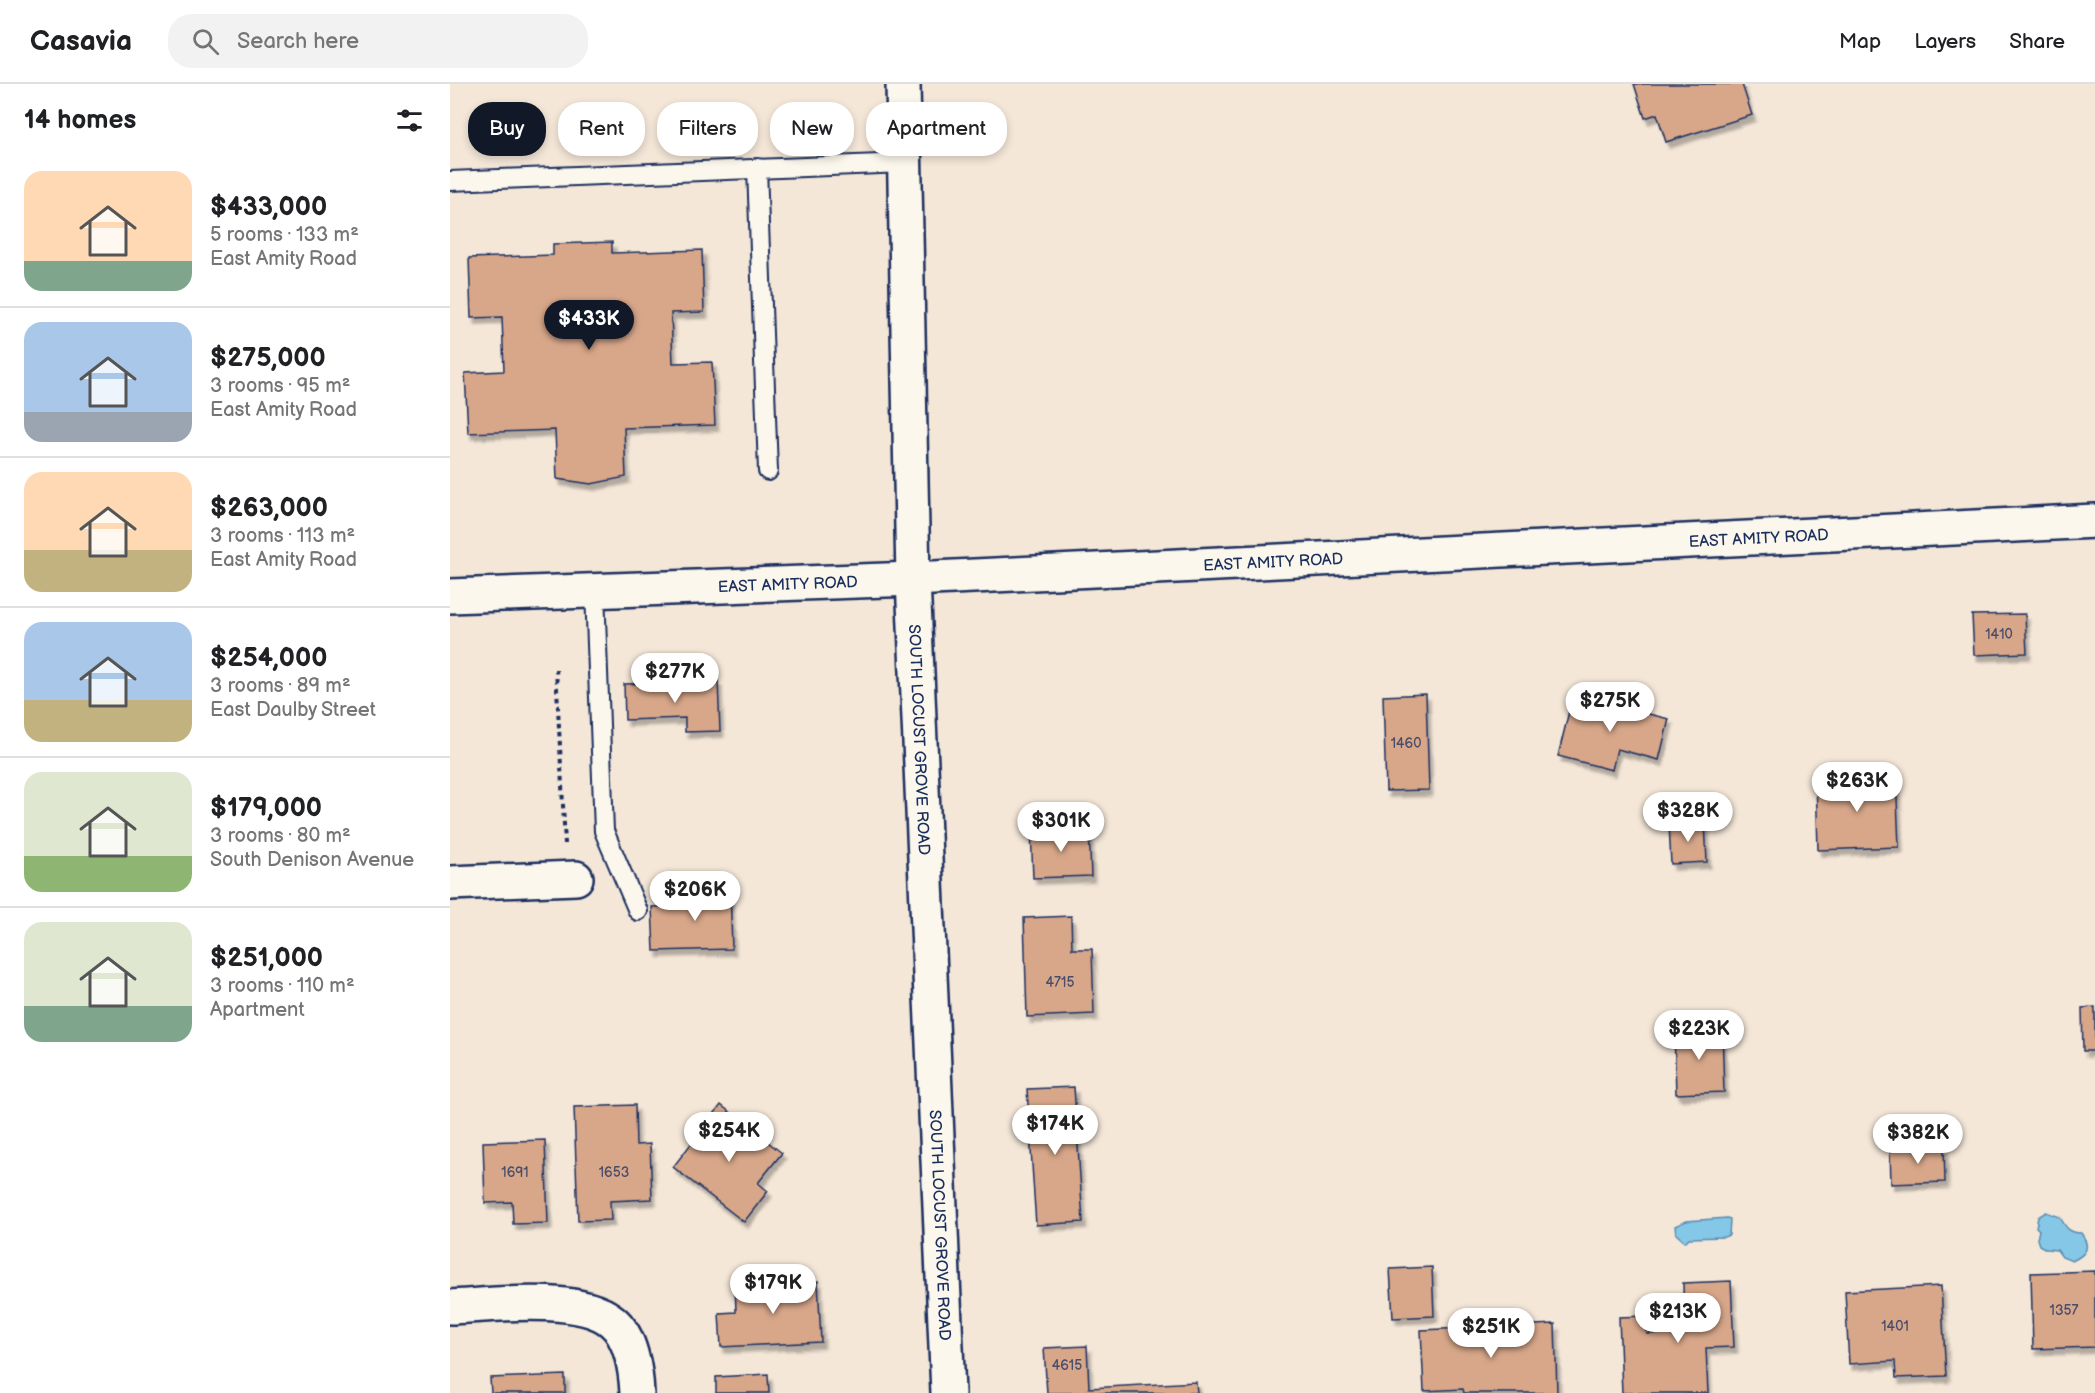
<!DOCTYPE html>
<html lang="en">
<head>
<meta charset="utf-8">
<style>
	body { margin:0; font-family:"Balsamiq Sans",sans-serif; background:#f2f2f2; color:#202124; height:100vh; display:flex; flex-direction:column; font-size:22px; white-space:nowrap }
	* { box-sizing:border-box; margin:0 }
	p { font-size:20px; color:#757577 }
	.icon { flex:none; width:33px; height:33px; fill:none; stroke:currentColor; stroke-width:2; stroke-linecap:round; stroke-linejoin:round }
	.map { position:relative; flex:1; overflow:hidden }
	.sheet { display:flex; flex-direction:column; background:#fff; width:450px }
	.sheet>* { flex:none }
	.banner { position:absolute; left:18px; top:18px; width:570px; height:54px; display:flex; gap:12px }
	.price { position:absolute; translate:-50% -51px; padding:0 14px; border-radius:21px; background:#fff; color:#222; font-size:20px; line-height:39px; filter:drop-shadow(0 2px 3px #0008) }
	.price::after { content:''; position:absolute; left:50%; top:36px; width:18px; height:14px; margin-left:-9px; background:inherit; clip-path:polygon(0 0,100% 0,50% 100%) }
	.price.current { background:#111827; color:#fff }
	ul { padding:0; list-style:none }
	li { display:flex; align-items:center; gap:18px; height:150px; padding:0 24px }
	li+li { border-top:2px solid #e0e0e0 }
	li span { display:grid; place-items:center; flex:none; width:168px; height:120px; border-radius:18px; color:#555 }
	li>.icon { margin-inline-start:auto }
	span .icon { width:72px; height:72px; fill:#fffc; stroke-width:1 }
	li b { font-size:26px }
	h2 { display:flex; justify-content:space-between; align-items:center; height:72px; padding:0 24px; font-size:26px }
	.chip { padding:0 21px; border-radius:24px; background:#fff; box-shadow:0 3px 9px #0003; font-size:21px; line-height:54px }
	.chip.current { background:#111827; color:#fff }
	header { display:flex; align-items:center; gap:36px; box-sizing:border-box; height:84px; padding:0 30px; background:#fff; border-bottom:2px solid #e0e0e0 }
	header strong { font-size:28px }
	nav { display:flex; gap:33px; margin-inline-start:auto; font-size:21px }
	.search { width:420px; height:54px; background:#f2f2f2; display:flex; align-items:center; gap:15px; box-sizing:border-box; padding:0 21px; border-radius:24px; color:#757577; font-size:22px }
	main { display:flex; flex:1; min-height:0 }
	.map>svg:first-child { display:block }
	.water { fill:#85c7e6; stroke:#5b8ab0; stroke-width:1.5 }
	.building { fill:#d8a78a; stroke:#1b2f5e; stroke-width:1.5; filter:url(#shadow) }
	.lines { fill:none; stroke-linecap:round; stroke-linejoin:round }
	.lane-casing { stroke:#1b2f5e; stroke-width:22 }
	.street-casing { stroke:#1b2f5e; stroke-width:38 }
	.secondary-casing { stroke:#1b2f5e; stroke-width:38 }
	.path { stroke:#1b2f5e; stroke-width:4; stroke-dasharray:4.5 4.5; stroke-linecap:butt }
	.lane { stroke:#fbf7ec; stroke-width:18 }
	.street { stroke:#fbf7ec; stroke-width:33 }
	.secondary { stroke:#fbf7ec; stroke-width:33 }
	.labels { text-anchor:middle; stroke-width:4.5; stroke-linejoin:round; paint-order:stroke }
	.number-label { font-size:14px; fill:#4a4d69 }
	.street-label { font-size:16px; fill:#1b2f5e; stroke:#fbf7ec }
</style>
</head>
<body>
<header>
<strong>Casavia</strong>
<div class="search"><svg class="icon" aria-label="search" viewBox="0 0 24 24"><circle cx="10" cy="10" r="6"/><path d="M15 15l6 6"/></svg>Search here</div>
<nav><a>Map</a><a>Layers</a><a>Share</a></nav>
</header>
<main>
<section class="sheet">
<h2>14 homes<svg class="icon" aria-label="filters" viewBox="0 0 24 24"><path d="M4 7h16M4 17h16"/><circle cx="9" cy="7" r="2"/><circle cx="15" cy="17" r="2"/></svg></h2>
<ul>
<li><span style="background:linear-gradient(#ffd9b3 75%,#7fa58c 0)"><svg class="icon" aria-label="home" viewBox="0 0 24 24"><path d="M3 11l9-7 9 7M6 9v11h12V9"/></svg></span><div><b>$433,000</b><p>5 rooms · 133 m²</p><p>East Amity Road</p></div></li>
<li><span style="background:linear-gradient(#a9c7e8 75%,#9aa5b1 0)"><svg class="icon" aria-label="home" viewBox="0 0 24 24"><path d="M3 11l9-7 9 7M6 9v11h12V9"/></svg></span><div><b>$275,000</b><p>3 rooms · 95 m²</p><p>East Amity Road</p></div></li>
<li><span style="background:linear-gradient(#ffd9b3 65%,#c2b280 0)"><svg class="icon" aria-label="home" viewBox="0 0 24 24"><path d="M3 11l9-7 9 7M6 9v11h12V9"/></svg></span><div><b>$263,000</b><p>3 rooms · 113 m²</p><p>East Amity Road</p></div></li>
<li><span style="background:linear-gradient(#a9c7e8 65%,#c2b280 0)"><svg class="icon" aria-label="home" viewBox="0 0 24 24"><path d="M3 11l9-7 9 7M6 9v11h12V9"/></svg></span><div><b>$254,000</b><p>3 rooms · 89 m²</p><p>East Daulby Street</p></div></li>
<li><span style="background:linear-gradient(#dfe7d0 70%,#8fb573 0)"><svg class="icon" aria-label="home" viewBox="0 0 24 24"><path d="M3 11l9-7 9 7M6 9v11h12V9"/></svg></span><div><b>$179,000</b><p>3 rooms · 80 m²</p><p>South Denison Avenue</p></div></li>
<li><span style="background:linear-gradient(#dfe7d0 70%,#7fa58c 0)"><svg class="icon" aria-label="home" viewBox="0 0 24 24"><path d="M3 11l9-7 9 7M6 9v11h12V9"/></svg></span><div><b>$251,000</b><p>3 rooms · 110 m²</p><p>Apartment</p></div></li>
</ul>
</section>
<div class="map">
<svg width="1645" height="1309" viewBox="0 0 1645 1309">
	<defs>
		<filter id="shadow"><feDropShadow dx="3.5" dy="6" stdDeviation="1.5" flood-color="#0004"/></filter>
	</defs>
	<rect width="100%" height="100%" fill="#f4e7d8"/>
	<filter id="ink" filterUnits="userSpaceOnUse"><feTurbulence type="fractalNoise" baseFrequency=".0167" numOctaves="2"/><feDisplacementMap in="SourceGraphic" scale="12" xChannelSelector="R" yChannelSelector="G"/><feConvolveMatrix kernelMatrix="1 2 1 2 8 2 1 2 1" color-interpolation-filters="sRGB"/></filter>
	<g filter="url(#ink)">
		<g class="water">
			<path d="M 1596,1128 L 1610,1133 C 1616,1144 1619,1149 1631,1149 C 1641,1163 1637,1170 1622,1177 L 1612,1173 L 1607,1166 L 1596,1165 L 1589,1161 L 1587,1155 L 1589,1146 L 1586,1143 L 1588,1133 Z"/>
			<polygon points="1277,1134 1280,1135 1279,1151 1274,1153 1239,1154 1235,1158 1226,1150 1225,1142 1236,1137"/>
		</g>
		<g class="building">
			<polygon points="1184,0 1292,0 1302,31 1216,58 1207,30 1195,34"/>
			<polygon points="162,158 162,169 252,166 254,228 221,229 223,279 262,278 265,341 174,344 176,393 141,400 107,395 105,346 18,349 15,289 54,287 52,233 21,234 19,174 103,171 103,160"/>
			<polygon points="1575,530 1577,569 1524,571 1522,531"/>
			<polygon points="268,597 270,647 235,648 235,634 175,636 174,600"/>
			<polygon points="976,610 979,706 936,707 933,612"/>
			<polygon points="1123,611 1219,635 1209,676 1167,665 1162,686 1108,672"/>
			<polygon points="1446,691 1449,763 1368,766 1366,694"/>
			<polygon points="1255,738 1257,778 1221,780 1219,740"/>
			<polygon points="639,744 641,792 583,794 581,746"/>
			<polygon points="280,803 282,865 204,867 202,823 237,822 236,805"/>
			<polygon points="621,832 622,865 642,865 644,930 577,933 574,834"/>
			<polygon points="1645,923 1645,967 1633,967 1632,924"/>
			<polygon points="1272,944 1274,1008 1226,1010 1224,946"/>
			<polygon points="624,1003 633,1138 586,1141 577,1005"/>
			<polygon points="185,1021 186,1061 200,1060 202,1115 160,1117 161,1136 128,1137 124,1023"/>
			<polygon points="271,1021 332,1069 308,1099 318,1107 294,1138 223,1083"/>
			<polygon points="95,1056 98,1139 63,1140 62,1118 35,1119 33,1058"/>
			<polygon points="1494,1062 1495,1098 1441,1100 1440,1064"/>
			<polygon points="982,1183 984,1232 943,1234 940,1185"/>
			<polygon points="1645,1187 1645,1263 1583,1265 1581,1189"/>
			<polygon points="368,1197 371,1258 271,1263 269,1229 286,1228 285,1201"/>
			<polygon points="1281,1197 1284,1263 1256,1264 1258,1309 1172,1309 1169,1233 1196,1232 1197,1250 1234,1248 1233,1199"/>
			<polygon points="1491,1202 1496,1292 1446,1294 1445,1277 1399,1280 1395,1207"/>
			<polygon points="1105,1240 1107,1309 1014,1309 1013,1305 974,1307 971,1246"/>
			<polygon points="637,1262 639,1304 746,1298 747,1309 597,1309 594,1264"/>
			<polygon points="318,1290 319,1309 266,1309 266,1293"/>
			<polygon points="115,1291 115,1309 41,1309 40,1294"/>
		</g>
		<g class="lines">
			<g class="lane-casing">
				<g id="lane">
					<polyline points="307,84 318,387"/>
					<polyline points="0,97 455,79"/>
					<polyline points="145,507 154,747 188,827"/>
				</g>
			</g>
			<g class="street-casing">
				<g id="street">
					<polyline points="0,799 126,794"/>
					<path d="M 0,1223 C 42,1221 129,1210 162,1237 C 181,1252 186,1287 187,1309"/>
				</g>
			</g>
			<g class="secondary-casing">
				<g id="secondary">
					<path id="s1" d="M 453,0 L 463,495 L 498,1309"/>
					<path id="s2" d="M 0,512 L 463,495 L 1645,437"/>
				</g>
			</g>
			<polyline class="path" points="106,585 115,760"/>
			<use href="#lane" class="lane"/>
			<use href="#street" class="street"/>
			<use href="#secondary" class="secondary"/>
		</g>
	</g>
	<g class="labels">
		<g class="number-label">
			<text x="1549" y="555">1410</text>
			<text x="956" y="664">1460</text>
			<text x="610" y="903">4715</text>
			<text x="65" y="1093">1691</text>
			<text x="164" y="1093">1653</text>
			<text x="1614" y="1231">1357</text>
			<text x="1445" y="1247">1401</text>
			<text x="617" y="1286">4615</text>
		</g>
		<g class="street-label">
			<text dy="6" stroke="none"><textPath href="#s2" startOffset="1310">EAST AMITY ROAD</textPath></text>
			<text dy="6" stroke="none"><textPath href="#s2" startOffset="824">EAST AMITY ROAD</textPath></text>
			<text dy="6" stroke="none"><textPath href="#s2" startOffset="338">EAST AMITY ROAD</textPath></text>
			<text dy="6" stroke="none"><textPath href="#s1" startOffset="656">SOUTH LOCUST GROVE ROAD</textPath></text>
			<text dy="6" stroke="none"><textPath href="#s1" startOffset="1142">SOUTH LOCUST GROVE ROAD</textPath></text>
		</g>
	</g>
</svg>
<b class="price current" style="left:139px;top:267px">$433K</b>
<b class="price" style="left:225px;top:620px">$277K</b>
<b class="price" style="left:1160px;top:649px">$275K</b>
<b class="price" style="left:1407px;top:729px">$263K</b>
<b class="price" style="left:1238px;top:759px">$328K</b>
<b class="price" style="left:611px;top:769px">$301K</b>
<b class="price" style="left:245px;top:838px">$206K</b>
<b class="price" style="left:1249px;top:977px">$223K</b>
<b class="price" style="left:605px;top:1072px">$174K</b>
<b class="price" style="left:279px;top:1079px">$254K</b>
<b class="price" style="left:1468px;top:1081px">$382K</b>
<b class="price" style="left:323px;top:1231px">$179K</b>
<b class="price" style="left:1228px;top:1260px">$213K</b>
<b class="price" style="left:1041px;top:1275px">$251K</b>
<div class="banner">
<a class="chip current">Buy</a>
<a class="chip">Rent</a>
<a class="chip">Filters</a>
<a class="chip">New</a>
<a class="chip">Apartment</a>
</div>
</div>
</main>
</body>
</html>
